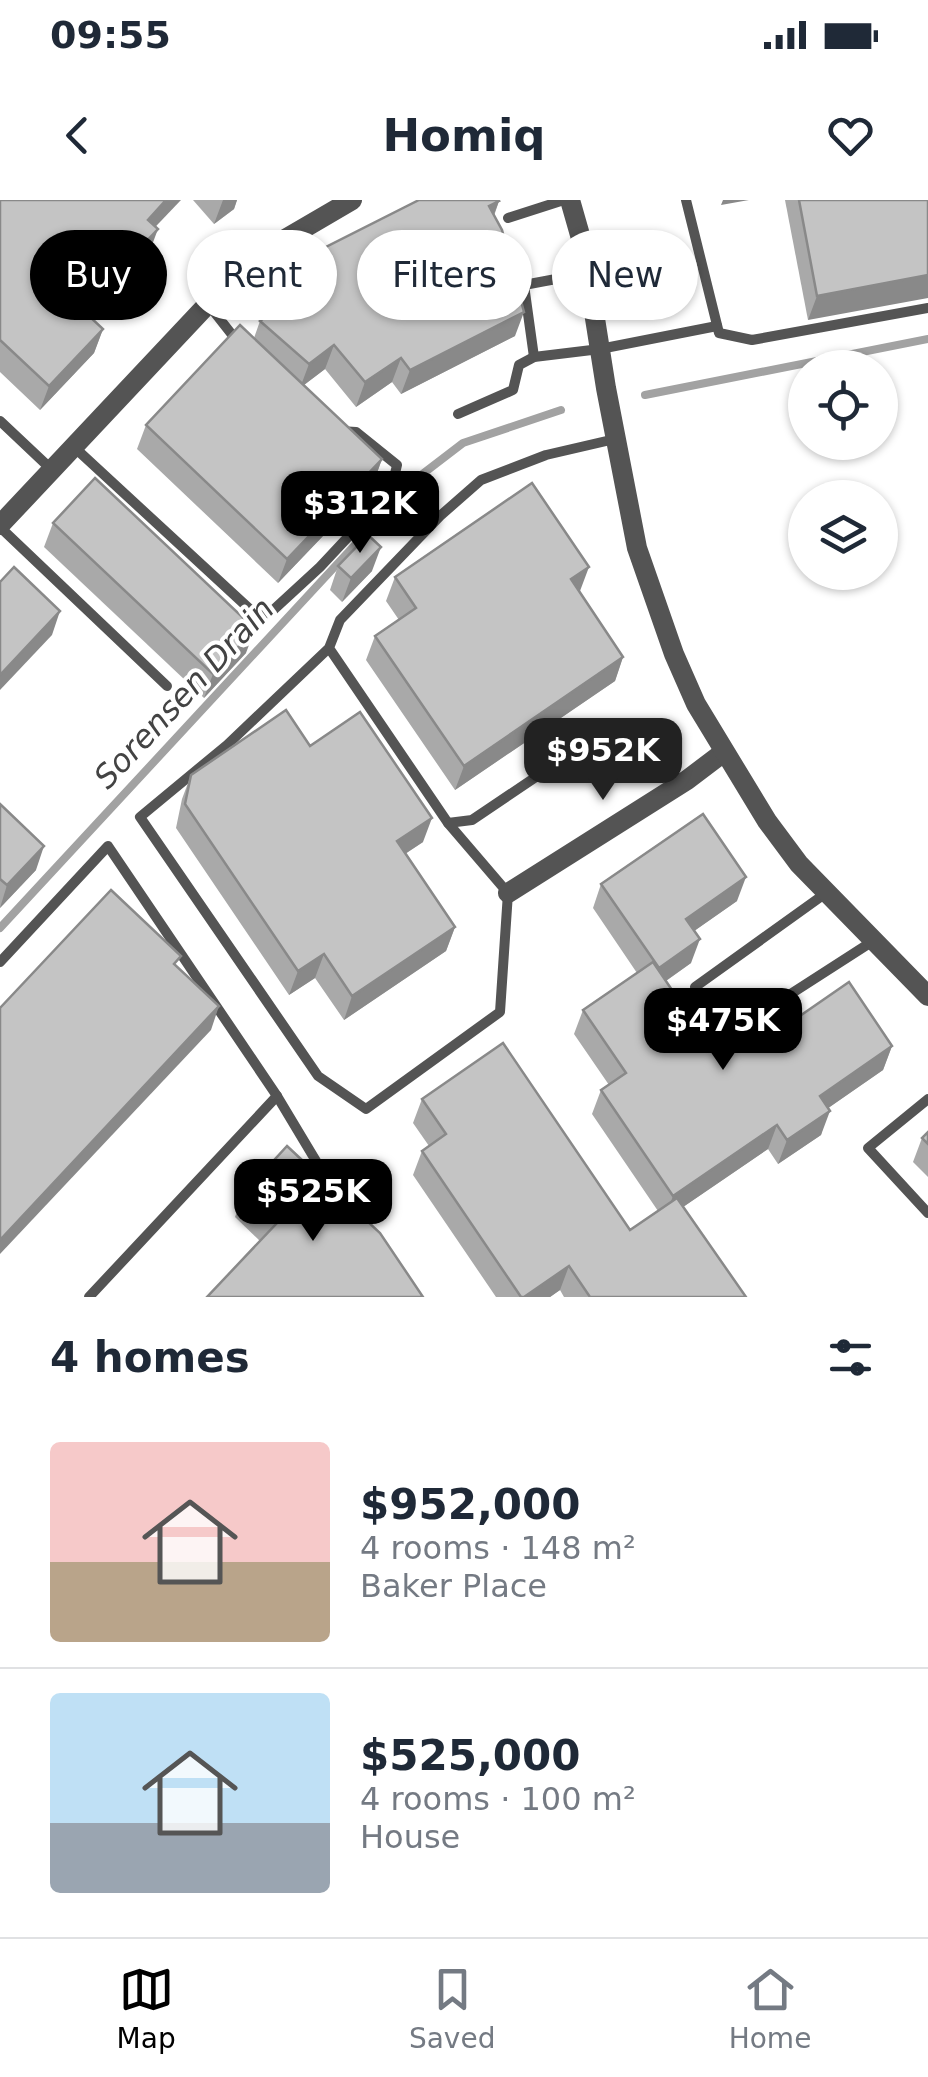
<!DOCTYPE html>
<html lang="en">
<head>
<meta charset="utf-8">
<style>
	body { margin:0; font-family:"DejaVu Sans",sans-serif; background:#f2f2f3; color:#1f2937; height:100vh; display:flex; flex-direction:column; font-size:38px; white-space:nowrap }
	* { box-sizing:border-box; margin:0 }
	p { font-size:32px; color:#747a83 }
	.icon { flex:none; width:55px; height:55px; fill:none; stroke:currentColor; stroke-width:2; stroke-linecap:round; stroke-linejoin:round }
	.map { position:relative; height:1097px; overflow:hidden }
	.side { display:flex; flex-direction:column; background:#fff; flex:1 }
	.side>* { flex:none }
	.top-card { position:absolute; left:30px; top:30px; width:870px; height:90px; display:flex; gap:20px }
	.controls { position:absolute; left:788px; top:150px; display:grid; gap:20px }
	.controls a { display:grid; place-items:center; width:110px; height:110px; border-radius:50%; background:#fff; box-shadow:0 2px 8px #0004; font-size:50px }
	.price { position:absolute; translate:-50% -85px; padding:0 22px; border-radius:20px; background:#000; color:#fff; font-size:32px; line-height:65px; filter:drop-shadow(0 2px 5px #0008) }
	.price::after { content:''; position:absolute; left:50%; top:60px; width:30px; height:22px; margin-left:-15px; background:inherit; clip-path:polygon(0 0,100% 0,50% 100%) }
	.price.current { background:#222; color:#fff }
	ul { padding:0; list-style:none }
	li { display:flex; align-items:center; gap:30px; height:250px; padding:0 50px }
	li+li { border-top:2px solid #e0e1e3 }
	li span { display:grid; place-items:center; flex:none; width:280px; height:200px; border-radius:10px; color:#555 }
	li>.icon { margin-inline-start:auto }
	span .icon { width:120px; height:120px; fill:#fffc; stroke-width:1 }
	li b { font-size:42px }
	h2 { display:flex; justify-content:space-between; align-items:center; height:120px; padding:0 50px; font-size:42px }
	.chip { padding:0 35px; border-radius:45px; background:#fff; box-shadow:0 2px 8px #0004; font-size:35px; line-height:90px }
	.chip.current { background:#000; color:#fff }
	.status { display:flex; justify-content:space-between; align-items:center; height:70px; padding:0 50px; background:#fff; direction:ltr }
	.status svg { height:28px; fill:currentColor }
	header { display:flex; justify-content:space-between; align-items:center; height:130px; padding:0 50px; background:#fff; font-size:45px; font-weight:600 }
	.dock { display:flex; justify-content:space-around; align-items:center; height:140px; border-top:2px solid #e0e1e3; background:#fff; font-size:28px; color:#747a83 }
	.dock a { display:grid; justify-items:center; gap:5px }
	.dock .current { color:#000 }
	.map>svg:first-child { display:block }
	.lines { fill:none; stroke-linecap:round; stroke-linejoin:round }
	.stream { stroke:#a2a2a2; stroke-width:8 }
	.service { stroke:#545454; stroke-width:10 }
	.minor { stroke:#545454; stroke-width:20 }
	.tertiary { stroke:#545454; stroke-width:20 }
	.wall { fill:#a9a9a9 }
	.shaded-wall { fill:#898989 }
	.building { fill:#c4c4c4; stroke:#898989; stroke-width:2.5 }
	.labels { text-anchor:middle; stroke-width:8; stroke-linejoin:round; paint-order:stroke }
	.water-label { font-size:32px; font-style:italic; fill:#434343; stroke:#fff }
</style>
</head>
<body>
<div class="status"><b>09:55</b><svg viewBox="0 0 49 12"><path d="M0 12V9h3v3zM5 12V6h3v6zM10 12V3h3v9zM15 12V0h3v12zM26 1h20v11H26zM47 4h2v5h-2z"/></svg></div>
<header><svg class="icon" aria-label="back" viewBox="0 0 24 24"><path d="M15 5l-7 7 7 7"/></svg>Homiq<svg class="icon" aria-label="heart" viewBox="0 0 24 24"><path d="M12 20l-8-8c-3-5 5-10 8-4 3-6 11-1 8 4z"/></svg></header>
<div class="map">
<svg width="928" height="1097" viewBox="0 0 928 1097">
	<rect width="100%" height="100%" fill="#fff"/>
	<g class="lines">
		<g class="stream">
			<polyline points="645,195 928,139"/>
			<polyline points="0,728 416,279 463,243 561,210"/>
		</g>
		<g class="service">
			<polyline points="686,0 719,133 752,140 928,108"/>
			<polyline points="508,18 564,0"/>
			<polyline points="208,104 237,141"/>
			<polyline points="534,157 524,85 588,73"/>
			<polyline points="458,214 513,190 519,165 534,157 600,149 717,126"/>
			<polyline points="0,221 51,269"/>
			<polyline points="74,247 255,414 270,413 320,367 391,291 397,265 356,232 340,231"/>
			<polyline points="0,327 167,486"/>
			<polyline points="329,448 227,545 140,617 318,876 366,909 500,812 508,693 448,623 329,448 340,420 440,316 481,280 546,255 615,239"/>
			<polyline points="448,623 472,620 613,525"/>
			<polyline points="0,762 108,646 277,896 322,971 354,1011"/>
			<polyline points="695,787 826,693"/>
			<polyline points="744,824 873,741"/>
			<polyline points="928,899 868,948 928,1013"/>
			<polyline points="89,1097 277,896"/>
		</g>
		<g class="minor">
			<polyline points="0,325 221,90 282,41 352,0"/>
			<polyline points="508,693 687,580 724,552"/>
		</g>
		<polyline class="tertiary" points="570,0 584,49 606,188 637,348 674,454 696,504 767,621 799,664 928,796"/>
	</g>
	<g class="wall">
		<polygon points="0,0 155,27 149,53 128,75 120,68 82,109 103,129 94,153 40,210 0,172"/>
		<polygon points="193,0 237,0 234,9 214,24"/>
		<polygon points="785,0 928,0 808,120"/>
		<polygon points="499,1 494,16 516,81 515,136 401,194 392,182 356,207 325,169 304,185 382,259 365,306 351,321 344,314 278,383 137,249 146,225 254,138 260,121 317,79 313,73 322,49"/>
		<polygon points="53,323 246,453 204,498 44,347"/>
		<polygon points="338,366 372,371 342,402 330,390"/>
		<polygon points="395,377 580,391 579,392 623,457 615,481 455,590 366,460 375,436 399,420 386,401"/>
		<polygon points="310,546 423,642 405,654 455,727 446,751 344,820 315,778 289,795 176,628 182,599 191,575"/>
		<polygon points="0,604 36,670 0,708"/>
		<polygon points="601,684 737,701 694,731 691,763 666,781 710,846 768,838 892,846 883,870 828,908 821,935 778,964 768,949 683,1007 746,1097 564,1097 560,1090 550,1097 496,1097 413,975 422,951 429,946 413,923 422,899 630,1030 658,1011 592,914 601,890 609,885 574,834 583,810 637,773 593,708"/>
		<polygon points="928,932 928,977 913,962 922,938"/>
		<polygon points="244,993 423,1097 260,1041 235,1017"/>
	</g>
	<g class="shaded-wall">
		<polygon points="166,0 181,0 139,44 148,20"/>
		<polygon points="223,0 237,0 234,9 214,24"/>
		<polygon points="723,0 749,0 721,5"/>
		<polygon points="499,1 490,25 489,6"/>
		<polygon points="158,29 149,53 128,75 137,51"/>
		<polygon points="129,44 120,68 65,126 74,102"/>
		<polygon points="928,75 928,98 808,120 817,96"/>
		<polygon points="524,112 515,136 401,194 410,170"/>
		<polygon points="103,129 94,153 40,210 49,186"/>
		<polygon points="334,145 325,169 300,188 309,164"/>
		<polygon points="401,158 392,182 356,207 365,182"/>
		<polygon points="382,259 365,306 351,321 367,275"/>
		<polygon points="353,290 344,314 278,383 287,359"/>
		<polygon points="381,347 372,371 342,402 351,378"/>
		<polygon points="589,367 580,391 562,404 571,379"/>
		<polygon points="60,411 52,435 0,490 0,475"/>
		<polygon points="255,429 246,453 204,498 213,474"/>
		<polygon points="623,457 615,481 455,590 464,566"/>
		<polygon points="432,618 423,642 388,665 397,641"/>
		<polygon points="44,646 36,670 0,708 7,685"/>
		<polygon points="746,677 737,701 677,743 686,719"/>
		<polygon points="455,727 446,751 344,820 352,796"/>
		<polygon points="700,739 691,763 650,792 659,768"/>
		<polygon points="324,754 315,778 289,795 298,771"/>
		<polygon points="219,806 211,830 0,1054 0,1040"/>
		<polygon points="892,846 883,870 811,920 820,896"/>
		<polygon points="830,911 821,935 778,964 787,940"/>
		<polygon points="777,925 768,949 664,1020 673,996"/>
		<polygon points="569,1066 560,1090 550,1097 524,1097"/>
	</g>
	<g class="building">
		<polygon points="0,0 166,0 148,20 158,29 137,51 129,44 74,102 103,129 49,186 0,140"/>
		<polygon points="419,0 498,0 499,1 489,6 502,30 507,50 514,48 520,69 513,71 524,112 410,170 401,158 365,182 334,145 309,164 260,121 334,66 322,49"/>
		<polygon points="799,0 928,0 928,75 817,96"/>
		<polygon points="240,125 382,259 367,275 374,281 360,297 353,290 287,359 146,225"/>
		<polygon points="95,278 255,429 213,474 53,323"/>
		<polygon points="532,283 589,367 571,379 623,457 464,566 375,436 416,408 395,377"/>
		<polygon points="368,335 381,347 351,378 338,366"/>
		<polygon points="14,367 60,411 0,475 0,382"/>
		<polygon points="286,510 310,546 360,512 432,618 397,641 455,727 352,796 324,754 298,771 185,604 191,575"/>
		<polygon points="0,604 44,646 7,685 0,679"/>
		<polygon points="703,614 746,677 686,719 700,739 659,768 601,684"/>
		<polygon points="111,690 181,756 174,764 219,806 0,1040 0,808"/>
		<polygon points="653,762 710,846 753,816 768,838 849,782 892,846 820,896 830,911 787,940 777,925 673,996 601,890 626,873 583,810"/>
		<polygon points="503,843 630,1030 677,998 746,1097 590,1097 569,1066 524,1097 521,1097 422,951 446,934 422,899"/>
		<polygon points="928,932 928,944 922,938"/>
		<polygon points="287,946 380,1033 423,1097 207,1097 276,1024 244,993"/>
	</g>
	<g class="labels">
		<g class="water-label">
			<text transform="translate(184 493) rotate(-47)" y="11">Sorensen Drain</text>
		</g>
	</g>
</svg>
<div class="controls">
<a><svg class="icon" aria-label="locate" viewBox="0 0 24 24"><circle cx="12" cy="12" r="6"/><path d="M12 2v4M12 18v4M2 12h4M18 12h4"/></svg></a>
<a><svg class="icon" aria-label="layers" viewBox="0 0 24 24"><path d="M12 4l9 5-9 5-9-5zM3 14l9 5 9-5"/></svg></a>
</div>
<b class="price" style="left:360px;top:356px">$312K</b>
<b class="price current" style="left:603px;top:603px">$952K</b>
<b class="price" style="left:723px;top:873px">$475K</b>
<b class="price" style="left:313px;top:1044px">$525K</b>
<div class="top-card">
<a class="chip current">Buy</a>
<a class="chip">Rent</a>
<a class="chip">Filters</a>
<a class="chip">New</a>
</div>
</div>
<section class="side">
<h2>4 homes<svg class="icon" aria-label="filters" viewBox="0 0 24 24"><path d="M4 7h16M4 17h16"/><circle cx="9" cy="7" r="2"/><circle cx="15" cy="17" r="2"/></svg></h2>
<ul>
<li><span style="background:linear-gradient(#f6c9c9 60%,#b9a48a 0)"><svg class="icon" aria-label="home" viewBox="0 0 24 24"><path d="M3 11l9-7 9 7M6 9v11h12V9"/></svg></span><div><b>$952,000</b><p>4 rooms · 148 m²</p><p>Baker Place</p></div></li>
<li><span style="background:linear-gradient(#bfe0f5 65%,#9aa5b1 0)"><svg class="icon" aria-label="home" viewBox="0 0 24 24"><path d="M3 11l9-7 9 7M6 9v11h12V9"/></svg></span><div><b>$525,000</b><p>4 rooms · 100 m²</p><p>House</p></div></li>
</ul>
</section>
<nav class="dock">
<a class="current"><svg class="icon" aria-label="map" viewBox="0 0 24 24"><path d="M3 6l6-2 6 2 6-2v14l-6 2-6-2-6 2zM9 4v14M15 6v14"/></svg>Map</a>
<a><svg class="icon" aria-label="saved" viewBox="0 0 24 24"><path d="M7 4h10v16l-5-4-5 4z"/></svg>Saved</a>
<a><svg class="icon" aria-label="home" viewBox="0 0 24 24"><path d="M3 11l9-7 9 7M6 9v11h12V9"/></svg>Home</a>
</nav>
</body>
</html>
